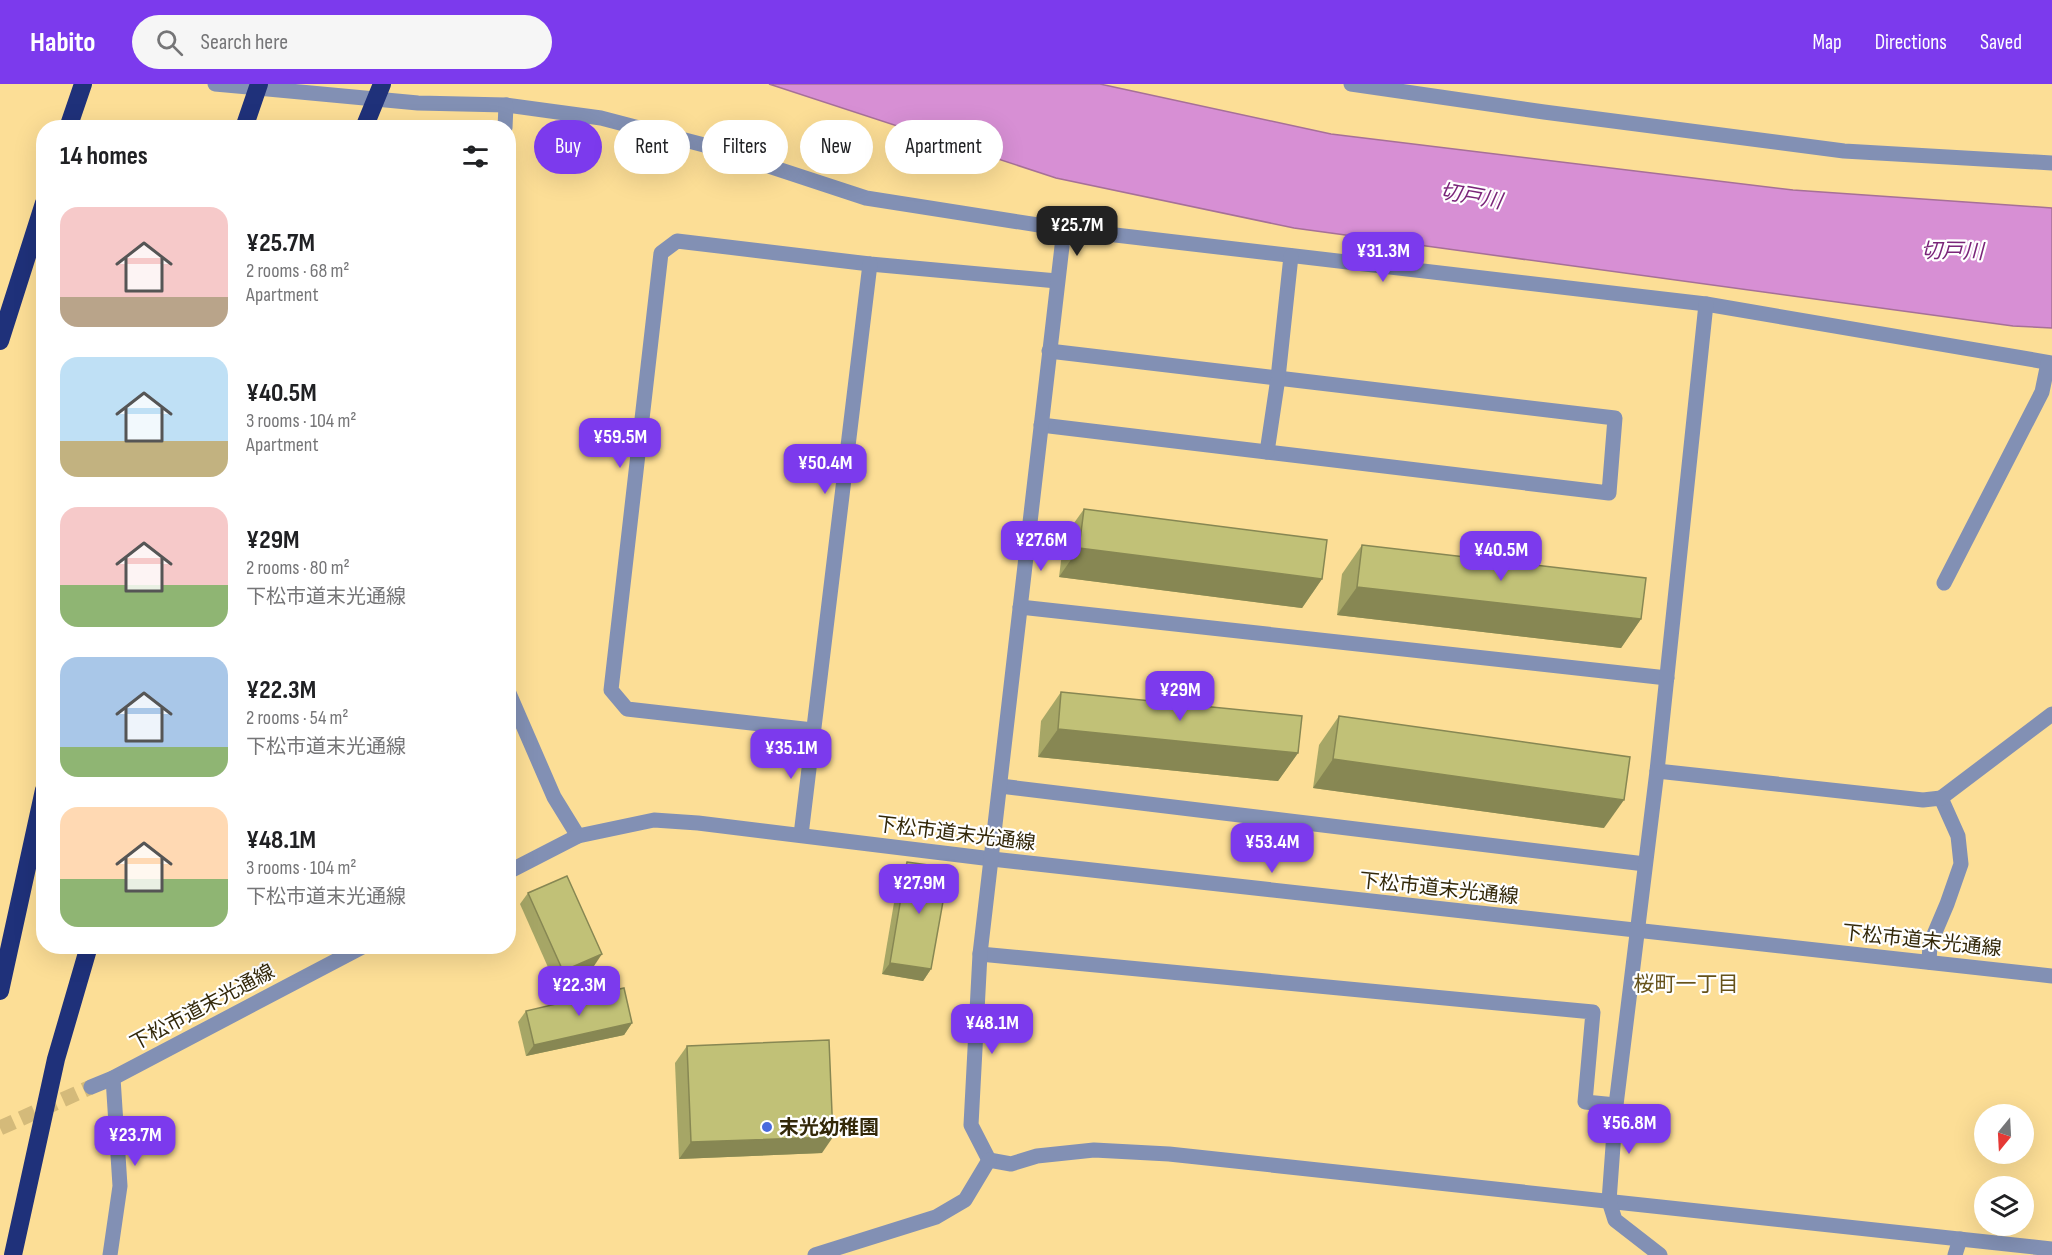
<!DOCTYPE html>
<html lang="en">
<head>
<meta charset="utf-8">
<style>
	body { margin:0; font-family:"Sofia Sans Condensed","Noto Sans JP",sans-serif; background:#f6f6f6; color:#202124; height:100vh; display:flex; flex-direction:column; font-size:22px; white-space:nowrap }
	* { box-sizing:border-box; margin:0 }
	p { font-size:20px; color:#757577 }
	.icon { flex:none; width:33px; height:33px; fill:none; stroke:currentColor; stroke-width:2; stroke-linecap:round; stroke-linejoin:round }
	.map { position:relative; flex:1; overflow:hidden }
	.sheet { position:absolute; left:36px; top:36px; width:480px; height:834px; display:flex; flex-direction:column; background:#fff; border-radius:24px; box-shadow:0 6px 24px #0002 }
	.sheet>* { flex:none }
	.banner { position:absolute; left:534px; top:36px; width:570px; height:54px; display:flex; gap:12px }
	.needle { width:39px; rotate:198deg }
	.tools { position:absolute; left:1974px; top:1020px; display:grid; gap:12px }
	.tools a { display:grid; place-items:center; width:60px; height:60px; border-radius:50%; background:#fff; box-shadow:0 6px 24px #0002; font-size:30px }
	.price { position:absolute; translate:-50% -51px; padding:0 14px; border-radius:12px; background:#7c3aed; color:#fff; font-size:20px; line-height:39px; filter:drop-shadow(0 2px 3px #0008) }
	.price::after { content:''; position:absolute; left:50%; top:36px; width:18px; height:14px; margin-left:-9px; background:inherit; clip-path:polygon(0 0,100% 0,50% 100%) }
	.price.on { background:#222; color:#fff }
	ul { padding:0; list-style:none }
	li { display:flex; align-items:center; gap:18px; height:150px; padding:0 24px }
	li span { display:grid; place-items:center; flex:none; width:168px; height:120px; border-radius:18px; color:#555 }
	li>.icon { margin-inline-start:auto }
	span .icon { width:72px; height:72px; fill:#fffc; stroke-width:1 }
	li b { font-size:26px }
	h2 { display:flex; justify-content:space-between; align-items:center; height:72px; padding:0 24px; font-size:26px }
	.pill { padding:0 21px; border-radius:27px; background:#fff; box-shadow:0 6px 24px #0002; font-size:21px; line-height:54px }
	.pill.on { background:#7c3aed; color:#fff }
	header { display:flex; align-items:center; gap:36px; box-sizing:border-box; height:84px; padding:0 30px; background:#7c3aed; color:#fff }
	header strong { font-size:28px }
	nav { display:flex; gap:33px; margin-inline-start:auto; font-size:21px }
	.search { width:420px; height:54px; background:#f6f6f6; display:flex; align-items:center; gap:15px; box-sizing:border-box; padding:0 21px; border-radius:33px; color:#757577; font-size:22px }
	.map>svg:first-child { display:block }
	.water { fill:#d78fd4; stroke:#a67097; stroke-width:1.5 }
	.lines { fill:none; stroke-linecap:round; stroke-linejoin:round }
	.minor-tunnel { stroke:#d4ba7a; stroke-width:15; stroke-dasharray:15 8; stroke-linecap:butt }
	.minor { stroke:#8290b4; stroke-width:15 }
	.highway { stroke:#1f317a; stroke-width:18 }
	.highway-bridge { stroke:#1f317a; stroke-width:18 }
	.wall { fill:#a6a666 }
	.shaded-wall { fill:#878753 }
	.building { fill:#c1c177; stroke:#878753; stroke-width:1.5 }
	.poi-dot { fill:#496add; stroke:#fff; stroke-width:2 }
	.labels { text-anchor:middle; stroke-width:4.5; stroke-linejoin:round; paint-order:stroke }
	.street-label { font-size:20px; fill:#332809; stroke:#fff }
	.poi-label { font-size:20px; font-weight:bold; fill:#332809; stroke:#fff; text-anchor:start }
	.water-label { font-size:21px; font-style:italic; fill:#7a2579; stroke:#fff }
	.neighbourhood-label { font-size:21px; fill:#66521a; stroke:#fff }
</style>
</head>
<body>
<header>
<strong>Habito</strong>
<div class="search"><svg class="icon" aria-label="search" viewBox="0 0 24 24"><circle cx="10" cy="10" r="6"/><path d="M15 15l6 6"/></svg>Search here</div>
<nav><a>Map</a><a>Directions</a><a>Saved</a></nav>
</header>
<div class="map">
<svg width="2052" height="1171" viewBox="0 0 2052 1171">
	<rect width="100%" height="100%" fill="#fcde96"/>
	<polygon class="water" points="769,0 1100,0 1331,50 1793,106 2052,124 2052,244 2013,242 1294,144 1056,94"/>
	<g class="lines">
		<polyline class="minor-tunnel" points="0,1044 91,1003"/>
		<g class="minor">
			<polyline points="215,0 418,19 506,21 601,34 704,61 866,114 1064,145 1706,220 2052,279"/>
			<polyline points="1351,0 1544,28 1844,67 2052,79"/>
			<polyline points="505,44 506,21"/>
			<polyline points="1041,341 1609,409 1615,334 1049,267"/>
			<polyline points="1267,368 1278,294 1291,172"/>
			<polyline points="1944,499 2042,308 2048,279"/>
			<polyline points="1020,523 1667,594"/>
			<polyline points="508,607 554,713 578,752"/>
			<polyline points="813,646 627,625 611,606 661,169 677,157 870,180 1057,197"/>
			<polyline points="1657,687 1923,716 1941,714 1958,752 1961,780 1947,820 1930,860 1929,878"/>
			<polyline points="1000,702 1645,780"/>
			<polyline points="1941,714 2052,630"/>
			<polyline points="801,751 870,180"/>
			<polyline points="508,788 578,752 654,736 698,739 992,775 2052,892"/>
			<polyline points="980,870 1593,928 1585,1018 1616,1021"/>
			<polyline points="91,1003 113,994 364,862"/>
			<polyline points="989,1076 1011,1080 1037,1072 1094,1066 1169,1070 2052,1165"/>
			<polyline points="989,1076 971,1041 980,870 1064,145"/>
			<polyline points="110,1171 120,1102 113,994"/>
			<polyline points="815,1171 936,1133 965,1116 989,1076"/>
			<polyline points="1660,1171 1615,1136 1609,1117 1616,1021 1657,687 1706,220"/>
			<polyline points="1955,1171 1960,1155"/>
		</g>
		<g class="highway">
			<polyline points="68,44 83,0"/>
			<polyline points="364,44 382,0"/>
			<polyline points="0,257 44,119"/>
			<polyline points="0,907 44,706"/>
			<polyline points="13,1171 56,975 89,862"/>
		</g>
		<polyline class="highway-bridge" points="244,44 259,0"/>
	</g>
	<g class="wall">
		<polygon points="1084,425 1322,495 1302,524 1059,493 1064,453"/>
		<polygon points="1362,461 1641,535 1621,564 1337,531 1342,490"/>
		<polygon points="1061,608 1298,669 1278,697 1038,673 1041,637"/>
		<polygon points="1339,632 1604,744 1313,704 1319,661"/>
		<polygon points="907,778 931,885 923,897 882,890 899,789"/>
		<polygon points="528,809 594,882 555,899 520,820"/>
		<polygon points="526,927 632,939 624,951 526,972 518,938"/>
		<polygon points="687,962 822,1069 679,1075 675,979"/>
	</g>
	<g class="shaded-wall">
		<polygon points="1079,464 1322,495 1302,524 1059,493"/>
		<polygon points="1357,503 1641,535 1621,564 1337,531"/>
		<polygon points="1058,645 1298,669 1278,697 1038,673"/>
		<polygon points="1333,675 1624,716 1604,744 1313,704"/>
		<polygon points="602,870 594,882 555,899 563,887"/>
		<polygon points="890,879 931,885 923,897 882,890"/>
		<polygon points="632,939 624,951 526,972 534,961"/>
		<polygon points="833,1053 822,1069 679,1075 691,1058"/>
	</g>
	<g class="building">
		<polygon points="1084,425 1327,456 1322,495 1079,464"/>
		<polygon points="1362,461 1646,494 1641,535 1357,503"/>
		<polygon points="1061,608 1302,632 1298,669 1058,645"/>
		<polygon points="1339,632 1630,673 1624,716 1333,675"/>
		<polygon points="907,778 949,784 931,885 890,879"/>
		<polygon points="567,792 602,870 563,887 528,809"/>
		<polygon points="624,904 632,939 534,961 526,927"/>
		<polygon points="829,956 833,1053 691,1058 687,962"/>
	</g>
	<circle class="poi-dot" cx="767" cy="1043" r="6"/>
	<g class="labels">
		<g class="street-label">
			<text transform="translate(956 749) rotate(7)" y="7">下松市道末光通線</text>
			<text transform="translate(1439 804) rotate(6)" y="7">下松市道末光通線</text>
			<text transform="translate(1922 856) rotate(6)" y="7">下松市道末光通線</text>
			<text transform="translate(202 923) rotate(-28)" y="7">下松市道末光通線</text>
		</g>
		<g class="poi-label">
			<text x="779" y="1050">末光幼稚園</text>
		</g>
		<g class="water-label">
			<text transform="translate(1471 112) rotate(10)" y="7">切戸川</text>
			<text transform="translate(1952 167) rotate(1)" y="7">切戸川</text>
		</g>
		<g class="neighbourhood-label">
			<text x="1686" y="907">桜町一丁目</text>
		</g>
	</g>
</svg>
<div class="tools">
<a><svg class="needle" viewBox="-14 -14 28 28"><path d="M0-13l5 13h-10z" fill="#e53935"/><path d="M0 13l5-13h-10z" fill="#757577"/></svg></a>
<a><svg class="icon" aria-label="layers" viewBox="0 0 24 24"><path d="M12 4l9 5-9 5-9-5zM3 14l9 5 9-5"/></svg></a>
</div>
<b class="price on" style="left:1077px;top:173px">¥25.7M</b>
<b class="price" style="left:1383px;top:199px">¥31.3M</b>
<b class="price" style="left:620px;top:385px">¥59.5M</b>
<b class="price" style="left:825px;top:411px">¥50.4M</b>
<b class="price" style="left:1041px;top:488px">¥27.6M</b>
<b class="price" style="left:1501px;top:498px">¥40.5M</b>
<b class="price" style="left:1180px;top:638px">¥29M</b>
<b class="price" style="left:791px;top:696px">¥35.1M</b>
<b class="price" style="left:1272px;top:790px">¥53.4M</b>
<b class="price" style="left:919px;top:831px">¥27.9M</b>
<b class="price" style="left:579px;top:933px">¥22.3M</b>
<b class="price" style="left:992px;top:971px">¥48.1M</b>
<b class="price" style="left:1629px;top:1071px">¥56.8M</b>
<b class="price" style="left:135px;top:1083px">¥23.7M</b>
<div class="banner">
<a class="pill on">Buy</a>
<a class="pill">Rent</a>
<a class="pill">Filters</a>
<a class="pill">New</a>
<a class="pill">Apartment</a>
</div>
<section class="sheet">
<h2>14 homes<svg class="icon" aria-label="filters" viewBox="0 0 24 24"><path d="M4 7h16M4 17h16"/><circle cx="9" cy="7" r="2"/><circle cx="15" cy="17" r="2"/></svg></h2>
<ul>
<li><span style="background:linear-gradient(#f6c9c9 75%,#b9a48a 0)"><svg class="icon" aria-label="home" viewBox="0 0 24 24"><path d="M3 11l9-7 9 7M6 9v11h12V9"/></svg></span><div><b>¥25.7M</b><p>2 rooms · 68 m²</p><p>Apartment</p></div></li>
<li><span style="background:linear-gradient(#bfe0f5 70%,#c2b280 0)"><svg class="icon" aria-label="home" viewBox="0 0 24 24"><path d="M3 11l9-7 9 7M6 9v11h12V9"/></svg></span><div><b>¥40.5M</b><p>3 rooms · 104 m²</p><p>Apartment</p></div></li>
<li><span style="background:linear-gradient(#f6c9c9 65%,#8fb573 0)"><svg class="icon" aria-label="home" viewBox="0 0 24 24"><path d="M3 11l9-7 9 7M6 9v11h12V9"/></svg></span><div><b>¥29M</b><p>2 rooms · 80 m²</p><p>下松市道末光通線</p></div></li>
<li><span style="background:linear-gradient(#a9c7e8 75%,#8fb573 0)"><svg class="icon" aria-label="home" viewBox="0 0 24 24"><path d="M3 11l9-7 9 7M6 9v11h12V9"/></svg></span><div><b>¥22.3M</b><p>2 rooms · 54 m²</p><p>下松市道末光通線</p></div></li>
<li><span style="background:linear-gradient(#ffd9b3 60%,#8fb573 0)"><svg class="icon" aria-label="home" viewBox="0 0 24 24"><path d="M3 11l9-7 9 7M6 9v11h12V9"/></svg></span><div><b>¥48.1M</b><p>3 rooms · 104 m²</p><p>下松市道末光通線</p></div></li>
</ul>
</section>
</div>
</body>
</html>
